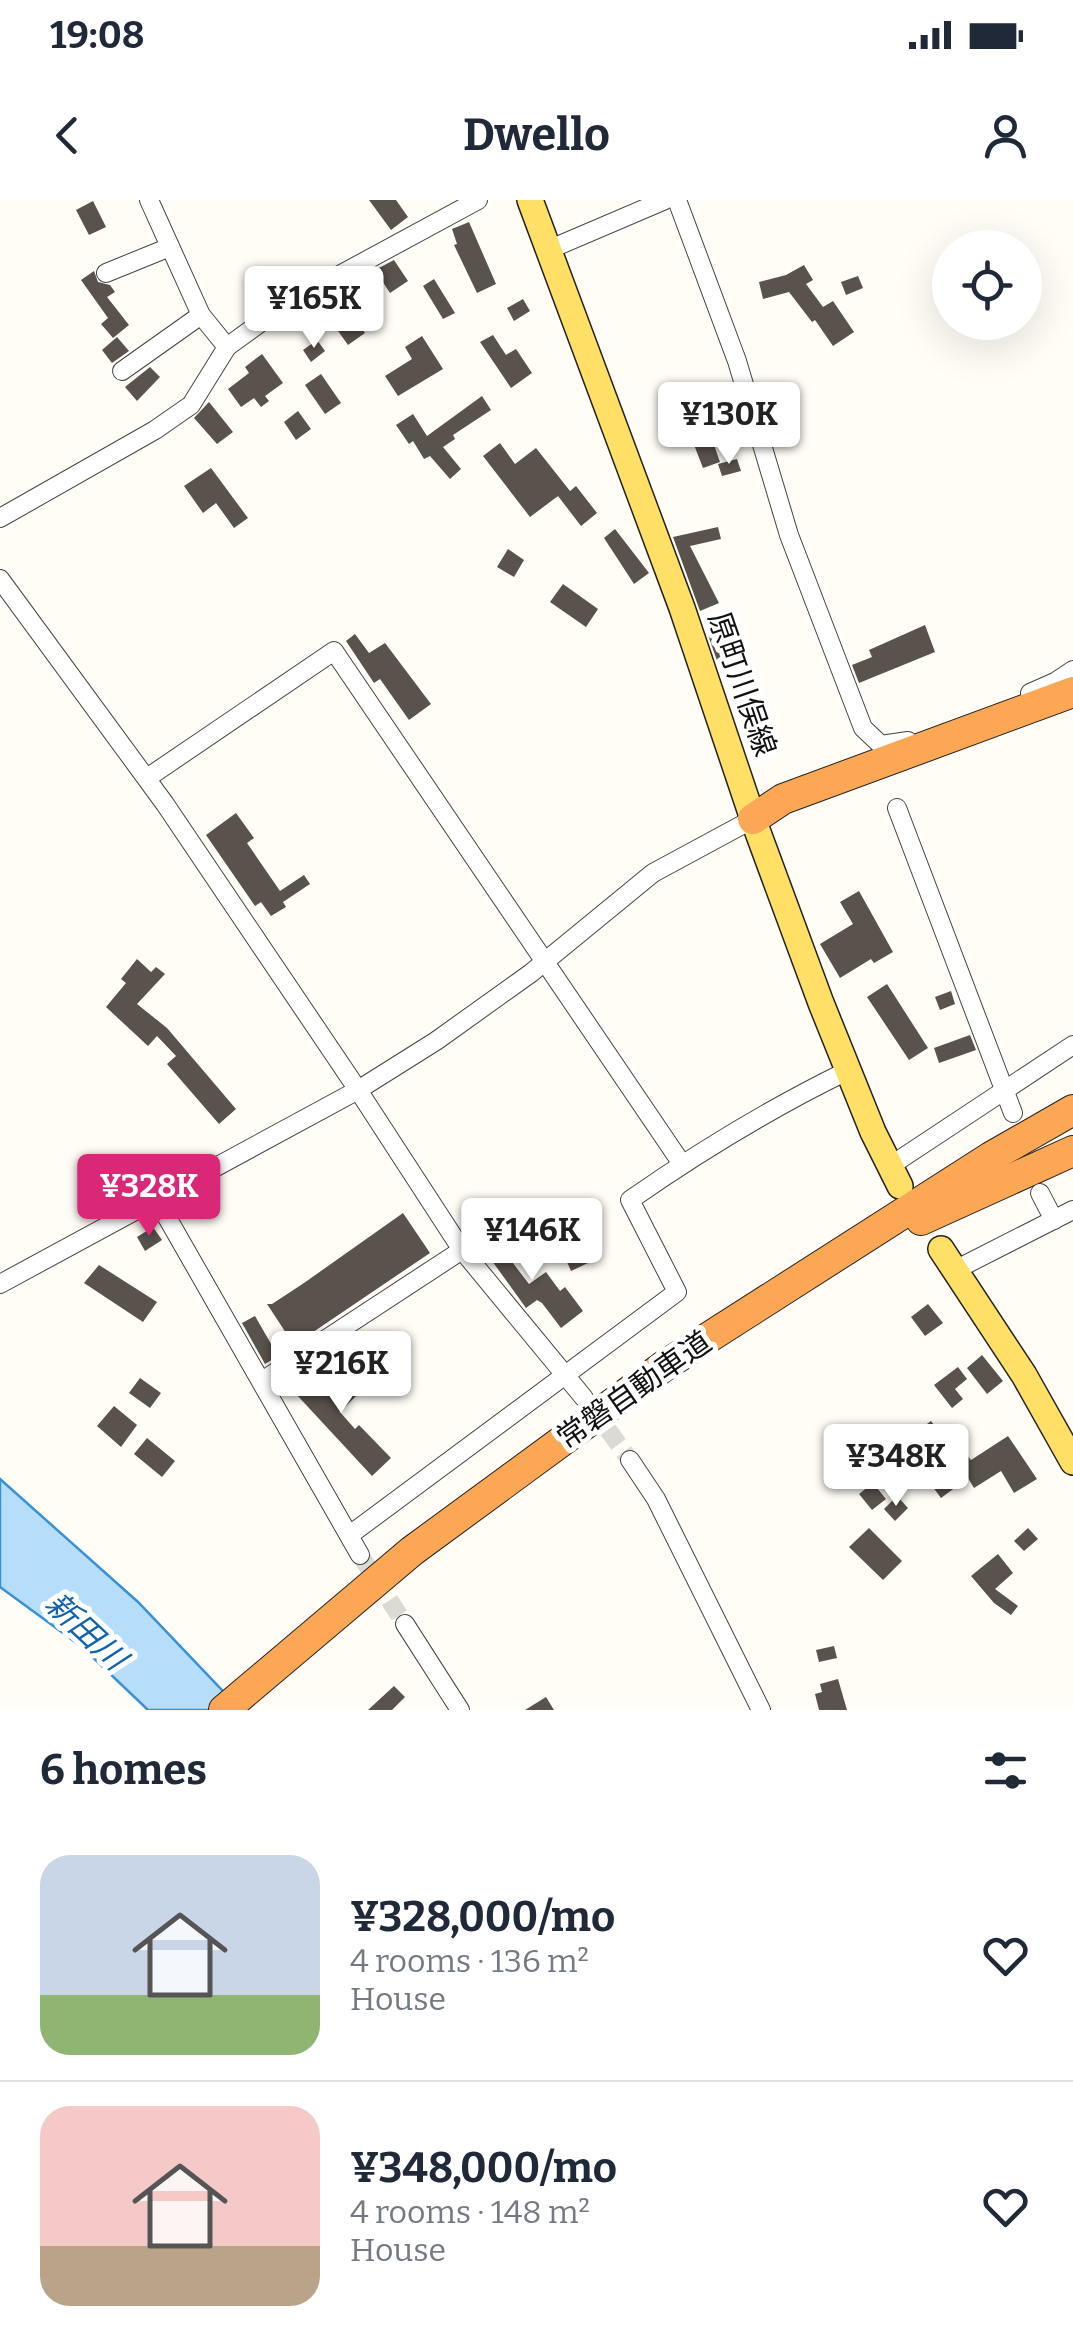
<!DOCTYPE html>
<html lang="en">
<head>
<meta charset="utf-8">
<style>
	body { margin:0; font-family:Bitter,"Noto Sans JP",serif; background:#f2f2f3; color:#1f2937; height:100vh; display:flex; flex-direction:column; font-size:38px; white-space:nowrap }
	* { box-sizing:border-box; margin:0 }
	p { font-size:32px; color:#747a83 }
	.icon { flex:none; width:55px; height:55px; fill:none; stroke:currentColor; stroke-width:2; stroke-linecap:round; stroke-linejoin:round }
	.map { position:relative; height:1510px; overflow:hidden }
	.panel { display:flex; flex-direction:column; background:#fff; flex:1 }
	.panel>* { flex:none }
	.fabs { position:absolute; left:932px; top:30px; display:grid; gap:20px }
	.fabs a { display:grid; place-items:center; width:110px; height:110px; border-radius:50%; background:#fff; box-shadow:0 10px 40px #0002; font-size:50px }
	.price { position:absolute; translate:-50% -85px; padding:0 22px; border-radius:10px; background:#fff; color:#222; font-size:32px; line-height:65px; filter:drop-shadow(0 2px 5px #0008) }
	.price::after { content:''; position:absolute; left:50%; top:60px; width:30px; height:22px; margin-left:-15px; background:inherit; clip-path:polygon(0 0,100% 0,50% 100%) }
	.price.on { background:#db2777; color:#fff }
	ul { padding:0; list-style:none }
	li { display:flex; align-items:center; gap:30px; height:250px; padding:0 40px }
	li+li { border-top:2px solid #e0e1e3 }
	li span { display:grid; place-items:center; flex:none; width:280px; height:200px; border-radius:30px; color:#555 }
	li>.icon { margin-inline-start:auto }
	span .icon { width:120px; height:120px; fill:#fffc; stroke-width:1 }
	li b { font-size:42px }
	h2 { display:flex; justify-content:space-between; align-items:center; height:120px; padding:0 40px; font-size:42px }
	.status { display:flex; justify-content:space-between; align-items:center; height:70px; padding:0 50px; background:#fff; direction:ltr }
	.status svg { height:28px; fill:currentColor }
	header { display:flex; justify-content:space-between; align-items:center; height:130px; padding:0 40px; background:#fff; font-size:45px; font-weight:700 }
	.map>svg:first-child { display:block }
	.water { fill:#b6defa; stroke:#3991d5; stroke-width:2.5 }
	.building { fill:#5a524c }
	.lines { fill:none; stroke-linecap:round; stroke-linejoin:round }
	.minor-tunnel { stroke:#dbdad3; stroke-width:18; stroke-dasharray:18 9; stroke-linecap:butt }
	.minor-casing { stroke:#444; stroke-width:20 }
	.primary-casing { stroke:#222; stroke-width:28 }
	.motorway-casing { stroke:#222; stroke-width:32 }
	.minor { stroke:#fff; stroke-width:18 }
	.primary { stroke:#ffdf65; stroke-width:25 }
	.motorway { stroke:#fba756; stroke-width:30 }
	.labels { text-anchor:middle; stroke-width:10; stroke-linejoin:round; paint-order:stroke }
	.street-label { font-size:30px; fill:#111; stroke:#fff }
	.water-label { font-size:32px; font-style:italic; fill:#1163ac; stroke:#fff }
</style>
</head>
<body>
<div class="status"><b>19:08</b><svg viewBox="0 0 49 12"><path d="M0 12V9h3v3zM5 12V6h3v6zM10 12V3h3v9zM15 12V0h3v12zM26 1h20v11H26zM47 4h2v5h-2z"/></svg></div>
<header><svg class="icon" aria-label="back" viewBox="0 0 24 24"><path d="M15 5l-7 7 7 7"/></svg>Dwello<svg class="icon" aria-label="person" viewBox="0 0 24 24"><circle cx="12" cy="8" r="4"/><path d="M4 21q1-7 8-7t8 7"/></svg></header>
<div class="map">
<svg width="1073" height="1510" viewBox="0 0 1073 1510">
	<rect width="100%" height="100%" fill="#fffdf5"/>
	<polygon class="water" points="0,1279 138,1402 241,1510 148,1510 82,1447 0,1387"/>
	<g class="building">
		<polygon points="369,0 396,0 408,17 391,30"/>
		<polygon points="93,1 106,27 89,35 76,10"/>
		<polygon points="469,22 496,84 477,93 454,45 457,44 452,29"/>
		<polygon points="394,60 408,81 390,93 375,70"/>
		<polygon points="804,65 813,80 806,84 823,107 833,101 854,132 833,146 815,120 812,122 789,92 763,99 759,82 786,75"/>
		<polygon points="94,71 98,82 110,85 115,92 107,97 129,125 113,138 101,124 108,118 81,80"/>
		<polygon points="858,76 863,88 846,95 841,82"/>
		<polygon points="434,79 455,113 443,119 423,86"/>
		<polygon points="327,96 341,116 350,111 365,133 348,145 331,121 327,124 313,104"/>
		<polygon points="523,99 530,111 514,121 507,108"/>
		<polygon points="493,135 506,155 516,149 532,173 511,188 480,142"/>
		<polygon points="422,136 443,169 398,196 385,176 412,159 405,147"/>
		<polygon points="117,137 129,151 112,163 102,150"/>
		<polygon points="317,140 325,151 311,162 303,150"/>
		<polygon points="262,154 283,183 265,196 269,201 261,207 254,198 241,207 228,189 249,173 245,167"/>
		<polygon points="150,167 160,177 137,201 125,187"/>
		<polygon points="321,174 341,203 325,214 305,185"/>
		<polygon points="482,196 491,210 453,235 455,239 443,247 461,269 450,279 430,256 424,259 413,241 409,244 396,225 413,214 427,236"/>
		<polygon points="209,202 233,232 217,244 194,218"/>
		<polygon points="721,205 727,221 708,228 720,262 703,268 684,219"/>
		<polygon points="298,211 311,229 296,240 284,222"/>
		<polygon points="500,243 515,264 536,248 570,291 576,286 597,313 581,326 558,296 530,317 483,256"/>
		<polygon points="737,259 741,271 722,276 718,264"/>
		<polygon points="211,268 248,318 234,328 216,303 203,313 184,286"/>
		<polygon points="718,327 721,339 690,346 719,403 700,411 673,337"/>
		<polygon points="615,329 649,373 634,384 604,338"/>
		<polygon points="508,349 524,360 514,377 497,367"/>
		<polygon points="563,384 598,409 586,427 550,402"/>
		<polygon points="925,425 935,452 859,483 852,465 872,457 869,450"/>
		<polygon points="718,431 734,466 721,472 708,435"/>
		<polygon points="355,434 369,453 385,443 431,504 409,520 380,479 374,483 346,441"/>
		<polygon points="236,613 254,638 247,643 280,691 304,675 310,684 283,702 286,707 271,716 261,702 255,706 206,635"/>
		<polygon points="859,691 893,752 874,763 871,759 840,778 820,744 853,724 840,702"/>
		<polygon points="137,759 151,772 156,767 165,774 137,804 167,828 236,909 219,924 167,864 176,856 157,836 148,846 106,807 126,783 121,779"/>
		<polygon points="887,784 928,848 909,860 867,797"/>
		<polygon points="951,791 955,804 940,810 935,797"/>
		<polygon points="970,835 976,850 939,863 934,848"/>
		<polygon points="403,1013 430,1053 294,1145 267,1104 272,1104 304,1083"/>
		<polygon points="506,1026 519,1044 506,1054 529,1084 546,1072 560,1091 565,1087 583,1111 561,1128 542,1103 537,1100 526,1108 487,1054 497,1047 490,1038"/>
		<polygon points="153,1027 162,1040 145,1051 137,1037"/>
		<polygon points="577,1040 588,1063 571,1071 561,1048"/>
		<polygon points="99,1065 157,1102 143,1122 84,1083"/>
		<polygon points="928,1104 943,1123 925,1136 911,1117"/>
		<polygon points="255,1116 278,1156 265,1164 242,1123"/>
		<polygon points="982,1155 1003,1181 987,1194 967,1168"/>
		<polygon points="333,1160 343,1170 338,1174 357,1195 340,1212 355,1229 359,1225 391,1258 372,1276 296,1194"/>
		<polygon points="958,1167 967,1179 955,1189 963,1199 952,1208 934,1185"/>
		<polygon points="140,1178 161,1193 150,1208 129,1193"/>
		<polygon points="114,1206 137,1225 121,1247 97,1226"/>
		<polygon points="931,1221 945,1240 951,1236 971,1260 1008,1236 1037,1279 1014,1293 1001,1271 974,1288 968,1278 941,1298 924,1275 943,1261 928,1244 922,1248 912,1235"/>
		<polygon points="864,1225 892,1264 872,1278 854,1253 858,1250 848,1238"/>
		<polygon points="147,1238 175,1261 162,1277 134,1254"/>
		<polygon points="873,1283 886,1299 872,1310 859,1294"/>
		<polygon points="897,1296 908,1308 895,1321 884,1309"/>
		<polygon points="869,1328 902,1361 883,1380 849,1347"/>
		<polygon points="1028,1328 1038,1339 1024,1351 1014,1341"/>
		<polygon points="998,1354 1013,1373 995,1389 1018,1406 1011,1415 994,1403 971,1376"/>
		<polygon points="834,1446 837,1458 819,1462 816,1450"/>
		<polygon points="838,1479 847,1510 819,1510 815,1494 822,1492 820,1484"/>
		<polygon points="394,1486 405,1497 392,1510 368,1510"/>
		<polygon points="546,1497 554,1510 525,1510"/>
	</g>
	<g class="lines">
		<g class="minor-tunnel">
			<polyline points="592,1208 630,1260"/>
			<polyline points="360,1355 405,1424"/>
		</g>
		<g class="minor-casing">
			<g id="minor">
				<polyline points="149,0 201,115 227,147"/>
				<polyline points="677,0 737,161 789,335 863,528 881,545 908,541"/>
				<polyline points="548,50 665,0"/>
				<polyline points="106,73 170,47"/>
				<polyline points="122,171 201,115"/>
				<polyline points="0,318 155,230 191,205 227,147 286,104 478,0"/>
				<polyline points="0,379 165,604 358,890 462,1050 584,1198"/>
				<polyline points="1030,493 1055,482 1073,470"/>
				<polyline points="147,578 334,451 682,964"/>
				<polyline points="897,608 1013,913"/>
				<polyline points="890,966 1073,845"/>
				<polyline points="1040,993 1054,1020"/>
				<polyline points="156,998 360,1355"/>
				<polyline points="955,1070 1073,1010"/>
				<polyline points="0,1084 358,890 436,841 531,773 653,673 753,619"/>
				<polyline points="262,1181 462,1050"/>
				<polyline points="630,1260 656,1299 761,1510"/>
				<path d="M 351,1334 L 677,1092 L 630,1000 C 699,952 771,908 847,871"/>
				<polyline points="405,1424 460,1510"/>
			</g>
		</g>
		<g class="primary-casing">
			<g id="primary">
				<polyline points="530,0 682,408 753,619 821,803 873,932 900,986"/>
				<polyline points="941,1049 1024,1175 1073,1262"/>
			</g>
		</g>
		<g class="motorway-casing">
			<g id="motorway">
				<polyline points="753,619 783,599 1073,492"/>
				<polyline points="921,1020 1073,951"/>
				<polyline points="224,1510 412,1351 664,1166 991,957 1073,910"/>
			</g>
		</g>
		<use href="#minor" class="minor"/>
		<use href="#primary" class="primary"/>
		<use href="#motorway" class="motorway"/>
	</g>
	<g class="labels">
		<g class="street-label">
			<text transform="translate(742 484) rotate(71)" y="10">原町川俣線</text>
			<text transform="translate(634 1190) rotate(-35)" y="10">常磐自動車道</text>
		</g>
		<g class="water-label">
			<text transform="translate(86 1431) rotate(43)" y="11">新田川</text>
		</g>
	</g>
</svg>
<div class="fabs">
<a><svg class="icon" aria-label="locate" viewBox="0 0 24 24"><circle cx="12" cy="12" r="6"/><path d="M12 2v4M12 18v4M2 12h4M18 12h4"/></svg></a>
</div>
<b class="price" style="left:314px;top:151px">¥165K</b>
<b class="price" style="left:729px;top:267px">¥130K</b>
<b class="price on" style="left:149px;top:1039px">¥328K</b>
<b class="price" style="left:532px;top:1083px">¥146K</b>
<b class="price" style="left:341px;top:1216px">¥216K</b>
<b class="price" style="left:896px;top:1309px">¥348K</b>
</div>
<section class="panel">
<h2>6 homes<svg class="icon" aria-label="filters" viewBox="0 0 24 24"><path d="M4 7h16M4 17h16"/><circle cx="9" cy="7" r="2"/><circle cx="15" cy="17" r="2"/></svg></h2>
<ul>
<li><span style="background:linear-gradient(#c9d6e8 70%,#8fb573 0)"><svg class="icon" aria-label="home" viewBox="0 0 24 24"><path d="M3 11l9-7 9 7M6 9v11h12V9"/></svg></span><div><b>¥328,000/mo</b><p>4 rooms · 136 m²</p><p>House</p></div><svg class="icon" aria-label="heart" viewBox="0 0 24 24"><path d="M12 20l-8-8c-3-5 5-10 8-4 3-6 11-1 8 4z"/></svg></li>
<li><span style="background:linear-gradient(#f6c9c9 70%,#b9a48a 0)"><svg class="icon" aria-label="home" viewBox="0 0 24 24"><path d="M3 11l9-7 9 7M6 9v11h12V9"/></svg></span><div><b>¥348,000/mo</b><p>4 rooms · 148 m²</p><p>House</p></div><svg class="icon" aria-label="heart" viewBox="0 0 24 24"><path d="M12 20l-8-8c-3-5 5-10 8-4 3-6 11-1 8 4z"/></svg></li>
</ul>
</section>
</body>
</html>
